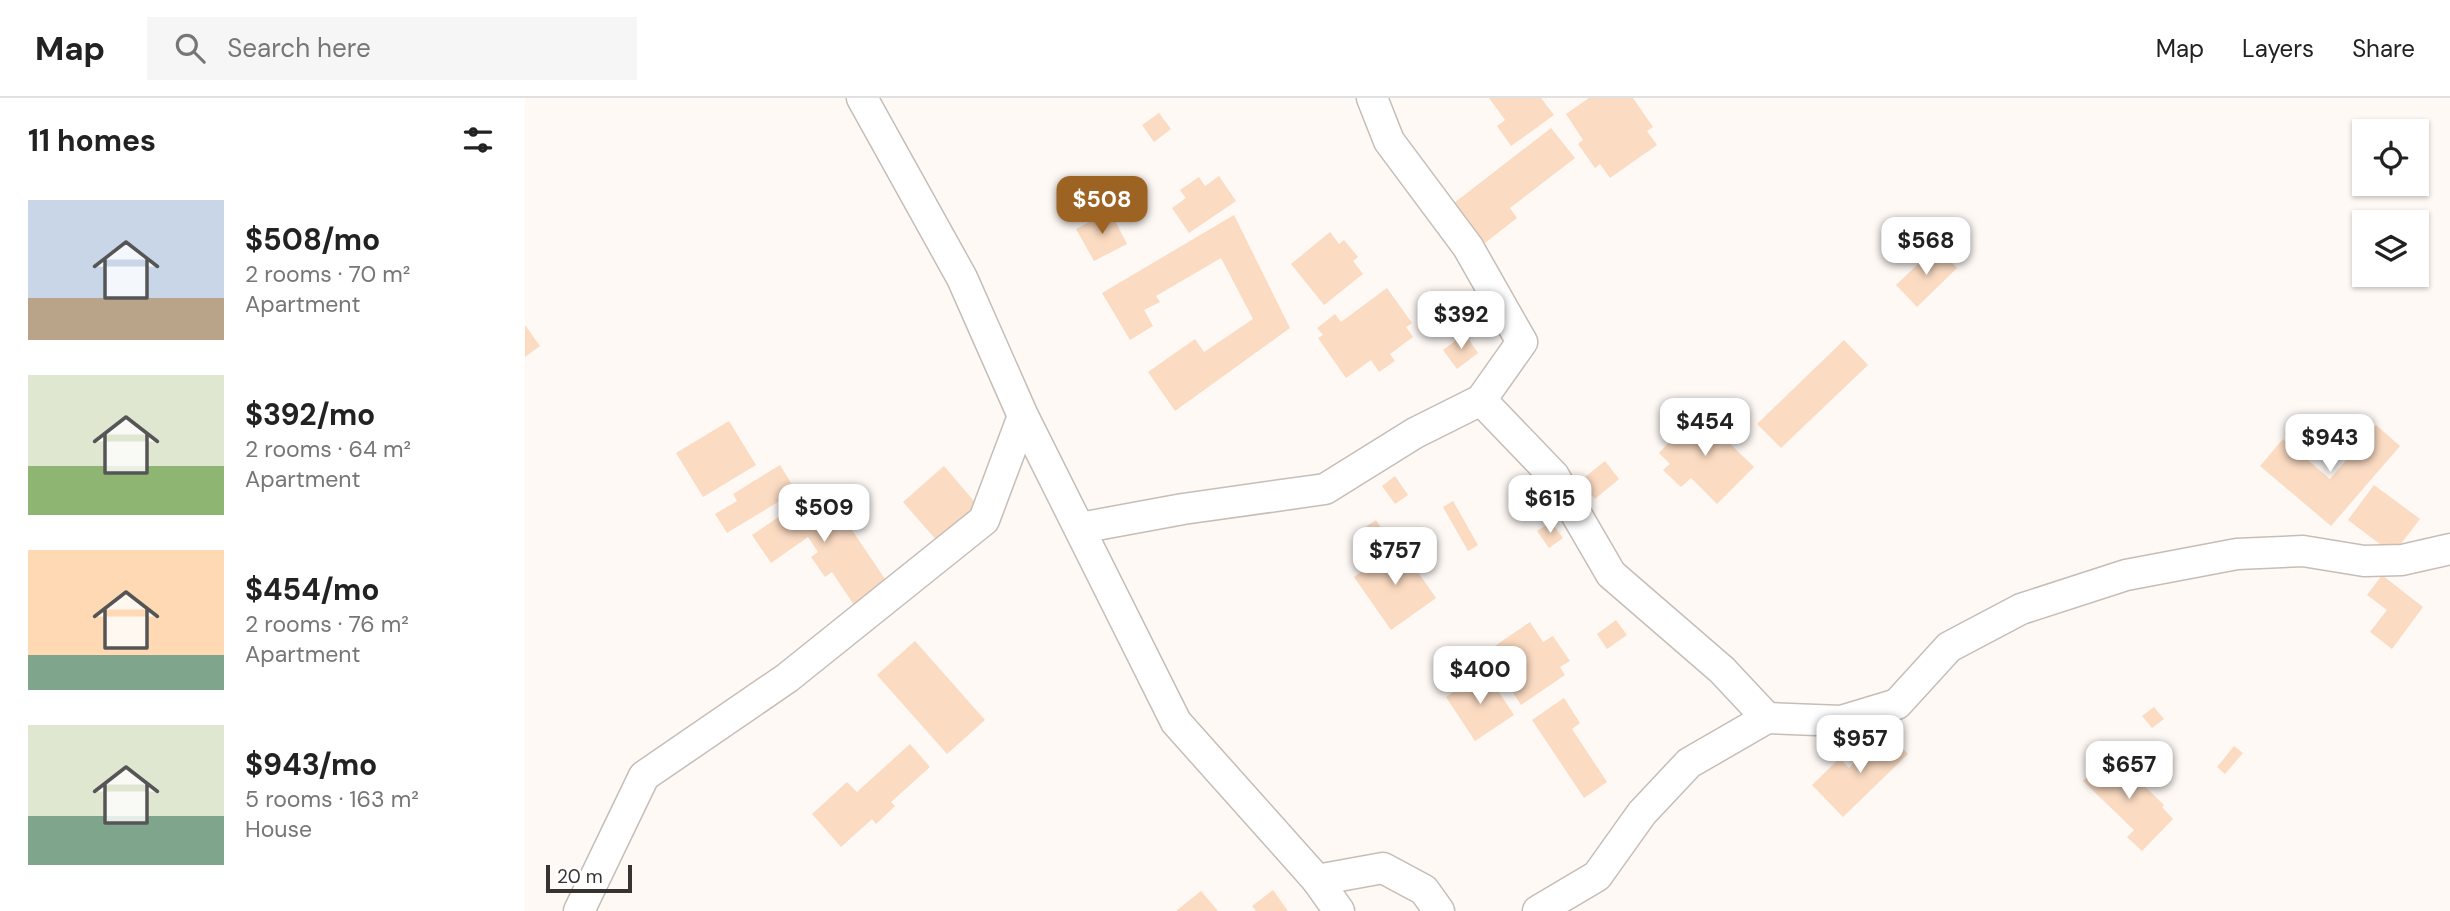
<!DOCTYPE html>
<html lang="en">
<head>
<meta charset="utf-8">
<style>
	body { margin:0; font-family:"DM Sans",sans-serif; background:#f6f6f6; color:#222; height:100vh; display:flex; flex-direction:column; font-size:26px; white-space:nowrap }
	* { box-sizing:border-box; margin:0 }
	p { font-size:23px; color:#767676 }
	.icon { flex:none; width:38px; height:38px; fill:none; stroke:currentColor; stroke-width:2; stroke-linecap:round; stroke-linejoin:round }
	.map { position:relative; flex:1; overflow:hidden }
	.side { display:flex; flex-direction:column; background:#fff; width:525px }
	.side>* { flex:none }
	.tools { position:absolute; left:1827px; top:21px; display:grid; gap:14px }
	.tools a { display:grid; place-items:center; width:77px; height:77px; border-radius:0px; background:#fff; box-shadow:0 2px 5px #0004; font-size:35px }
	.scale { position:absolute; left:21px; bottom:18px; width:86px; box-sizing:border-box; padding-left:7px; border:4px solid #373331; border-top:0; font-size:19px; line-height:24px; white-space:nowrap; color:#373331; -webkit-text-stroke:5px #fff; paint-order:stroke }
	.price { position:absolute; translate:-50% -60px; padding:0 16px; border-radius:14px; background:#fff; color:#222; font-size:23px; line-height:46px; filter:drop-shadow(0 2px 4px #0008) }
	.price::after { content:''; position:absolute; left:50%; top:42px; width:21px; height:16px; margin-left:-10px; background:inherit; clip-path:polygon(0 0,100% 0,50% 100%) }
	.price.selected { background:#9d6323; color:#fff }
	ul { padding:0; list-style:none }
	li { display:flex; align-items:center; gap:21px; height:175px; padding:0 28px }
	li span { display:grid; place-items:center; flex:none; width:196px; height:140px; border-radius:0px; color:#555 }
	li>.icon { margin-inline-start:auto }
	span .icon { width:84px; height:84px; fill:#fffc; stroke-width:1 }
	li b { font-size:30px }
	h2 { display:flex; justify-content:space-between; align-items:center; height:84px; padding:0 28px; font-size:30px }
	header { display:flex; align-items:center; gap:42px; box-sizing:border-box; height:98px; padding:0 35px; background:#fff; border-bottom:2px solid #e0e0e0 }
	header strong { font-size:33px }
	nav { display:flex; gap:38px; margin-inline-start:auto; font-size:24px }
	.search { width:490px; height:63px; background:#f6f6f6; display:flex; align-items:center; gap:18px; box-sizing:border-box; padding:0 24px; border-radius:0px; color:#767676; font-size:26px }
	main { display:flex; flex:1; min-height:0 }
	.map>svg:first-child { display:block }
	.building { fill:#fbdbc2 }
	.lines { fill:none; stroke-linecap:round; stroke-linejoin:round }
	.street-casing { stroke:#c6bdb7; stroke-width:33 }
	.street { stroke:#fff; stroke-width:30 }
</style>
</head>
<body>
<header>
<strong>Map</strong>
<div class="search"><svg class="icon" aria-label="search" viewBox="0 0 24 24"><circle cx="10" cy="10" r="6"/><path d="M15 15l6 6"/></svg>Search here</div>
<nav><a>Map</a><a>Layers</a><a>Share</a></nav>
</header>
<main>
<section class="side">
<h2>11 homes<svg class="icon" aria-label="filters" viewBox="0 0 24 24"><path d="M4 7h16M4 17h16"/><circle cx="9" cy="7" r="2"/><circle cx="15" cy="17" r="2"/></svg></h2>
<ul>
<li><span style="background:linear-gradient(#c9d6e8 70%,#b9a48a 0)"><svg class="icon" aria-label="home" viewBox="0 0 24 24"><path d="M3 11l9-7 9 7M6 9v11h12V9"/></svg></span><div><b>$508/mo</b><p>2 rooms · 70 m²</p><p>Apartment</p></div></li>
<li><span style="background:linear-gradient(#dfe7d0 65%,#8fb573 0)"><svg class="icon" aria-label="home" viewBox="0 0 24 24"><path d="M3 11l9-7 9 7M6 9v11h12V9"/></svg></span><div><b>$392/mo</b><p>2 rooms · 64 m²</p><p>Apartment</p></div></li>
<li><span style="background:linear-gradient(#ffd9b3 75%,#7fa58c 0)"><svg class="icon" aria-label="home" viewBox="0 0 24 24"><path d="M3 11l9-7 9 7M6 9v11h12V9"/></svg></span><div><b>$454/mo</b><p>2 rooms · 76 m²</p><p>Apartment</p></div></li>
<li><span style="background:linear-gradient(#dfe7d0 65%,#7fa58c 0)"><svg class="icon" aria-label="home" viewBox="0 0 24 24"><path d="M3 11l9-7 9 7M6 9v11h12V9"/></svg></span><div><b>$943/mo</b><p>5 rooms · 163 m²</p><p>House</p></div></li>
</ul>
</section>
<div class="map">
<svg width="1925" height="813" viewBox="0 0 1925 813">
	<rect width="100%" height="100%" fill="#fef9f5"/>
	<g class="building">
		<polygon points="964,0 1016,0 1029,17 986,48 972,28 980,22"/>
		<polygon points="1064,0 1108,0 1128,29 1122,33 1132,47 1085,80 1075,66 1070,70 1053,46 1058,42 1041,16"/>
		<polygon points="634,15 646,31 629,44 617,27"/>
		<polygon points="1026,30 1050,60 985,110 992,120 960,145 929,105"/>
		<polygon points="694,78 711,103 664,135 647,110 661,100 655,92 674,79 680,88"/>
		<polygon points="585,113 602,146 569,163 551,131"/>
		<polygon points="709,117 765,230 650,313 623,274 670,241 679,254 728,221 696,160 631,198 635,204 619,212 628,228 605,242 577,195"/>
		<polygon points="805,134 814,146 819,142 833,159 828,163 838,176 799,207 766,166"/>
		<polygon points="1411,149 1432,170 1392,209 1371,187"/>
		<polygon points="862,190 887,225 881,229 888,239 865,256 870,263 854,274 846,262 821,280 793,240 798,237 792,230 810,216 816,224"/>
		<polygon points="930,204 946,227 931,239 914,216"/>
		<polygon points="0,227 15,248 0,259"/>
		<polygon points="940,236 953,255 932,271 918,252"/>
		<polygon points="1319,242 1343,267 1256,350 1232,326"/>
		<polygon points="1180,308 1196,323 1190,331 1229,369 1192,406 1166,380 1156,389 1138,372 1145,366 1134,355"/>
		<polygon points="204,323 231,367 178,399 151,355"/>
		<polygon points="1851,327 1875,348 1806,428 1735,368 1758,341 1805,381"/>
		<polygon points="1080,363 1094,381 1070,401 1055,383"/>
		<polygon points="255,367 271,393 202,435 190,416 212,403 208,396"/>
		<polygon points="419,368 454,409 413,444 378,404"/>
		<polygon points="870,378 883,397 870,406 857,388"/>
		<polygon points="1849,387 1895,421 1868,456 1823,422"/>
		<polygon points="298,389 362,484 329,507 307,474 300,479 286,459 293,454 283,439 246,465 227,437"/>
		<polygon points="928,403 953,447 943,453 918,409"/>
		<polygon points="851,422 862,439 845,451 833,434"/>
		<polygon points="1026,424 1038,440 1024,450 1012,433"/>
		<polygon points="874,447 911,500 866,532 829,479"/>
		<polygon points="1857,477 1898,509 1867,551 1845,534 1862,512 1842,497"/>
		<polygon points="1091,522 1102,537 1082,551 1072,536"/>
		<polygon points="1005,524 1018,544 1028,538 1045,563 1035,569 1040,577 996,607 961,554"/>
		<polygon points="390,543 460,622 422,656 352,577"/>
		<polygon points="960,573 989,617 950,643 921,599"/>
		<polygon points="1039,600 1055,625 1047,631 1082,684 1059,700 1007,622"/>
		<polygon points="1629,609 1639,621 1627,630 1617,618"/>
		<polygon points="1362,633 1383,656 1318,719 1287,687 1315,660 1324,670"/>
		<polygon points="385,646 405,669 366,704 370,708 351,726 347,721 316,749 287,716 322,684 332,694"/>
		<polygon points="1709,648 1718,655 1700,676 1692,669"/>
		<polygon points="1583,657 1600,674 1602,671 1639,707 1637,709 1648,721 1617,753 1602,739 1609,732 1558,683"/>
		<polygon points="748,792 763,813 731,813 727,808"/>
		<polygon points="676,793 693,813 651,813"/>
	</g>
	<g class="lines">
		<g class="street-casing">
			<g id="street">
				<polyline points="337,0 437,180 498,318 651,624 792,782 814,813"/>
				<polyline points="956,302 1029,378 1086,476 1197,572 1242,620"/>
				<polyline points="555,430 658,411 800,391 890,335 956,302 997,244 943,149 864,43 847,0"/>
				<polyline points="792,782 858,770 899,792 914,813"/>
				<polyline points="54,813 119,678 262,580 459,422 498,318"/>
				<polyline points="1013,813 1072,778 1117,715 1164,665 1242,620 1316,623 1372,606 1424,549 1496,511 1601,477 1712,456 1778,453 1839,463 1877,462 1925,451"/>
			</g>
		</g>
		<use href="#street" class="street"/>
	</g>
</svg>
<div class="tools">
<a><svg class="icon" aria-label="locate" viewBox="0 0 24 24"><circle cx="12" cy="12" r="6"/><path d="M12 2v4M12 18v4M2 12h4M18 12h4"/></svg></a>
<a><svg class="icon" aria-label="layers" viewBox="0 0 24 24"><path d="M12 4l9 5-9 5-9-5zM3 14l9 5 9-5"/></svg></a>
</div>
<div class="scale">20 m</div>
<b class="price selected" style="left:577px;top:138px">$508</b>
<b class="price" style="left:1401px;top:179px">$568</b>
<b class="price" style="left:936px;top:253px">$392</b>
<b class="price" style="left:1180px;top:360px">$454</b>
<b class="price" style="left:1805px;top:376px">$943</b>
<b class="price" style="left:1025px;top:437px">$615</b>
<b class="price" style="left:299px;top:446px">$509</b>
<b class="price" style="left:870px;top:489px">$757</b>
<b class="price" style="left:955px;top:608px">$400</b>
<b class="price" style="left:1335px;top:677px">$957</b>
<b class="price" style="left:1604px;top:703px">$657</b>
</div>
</main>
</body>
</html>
